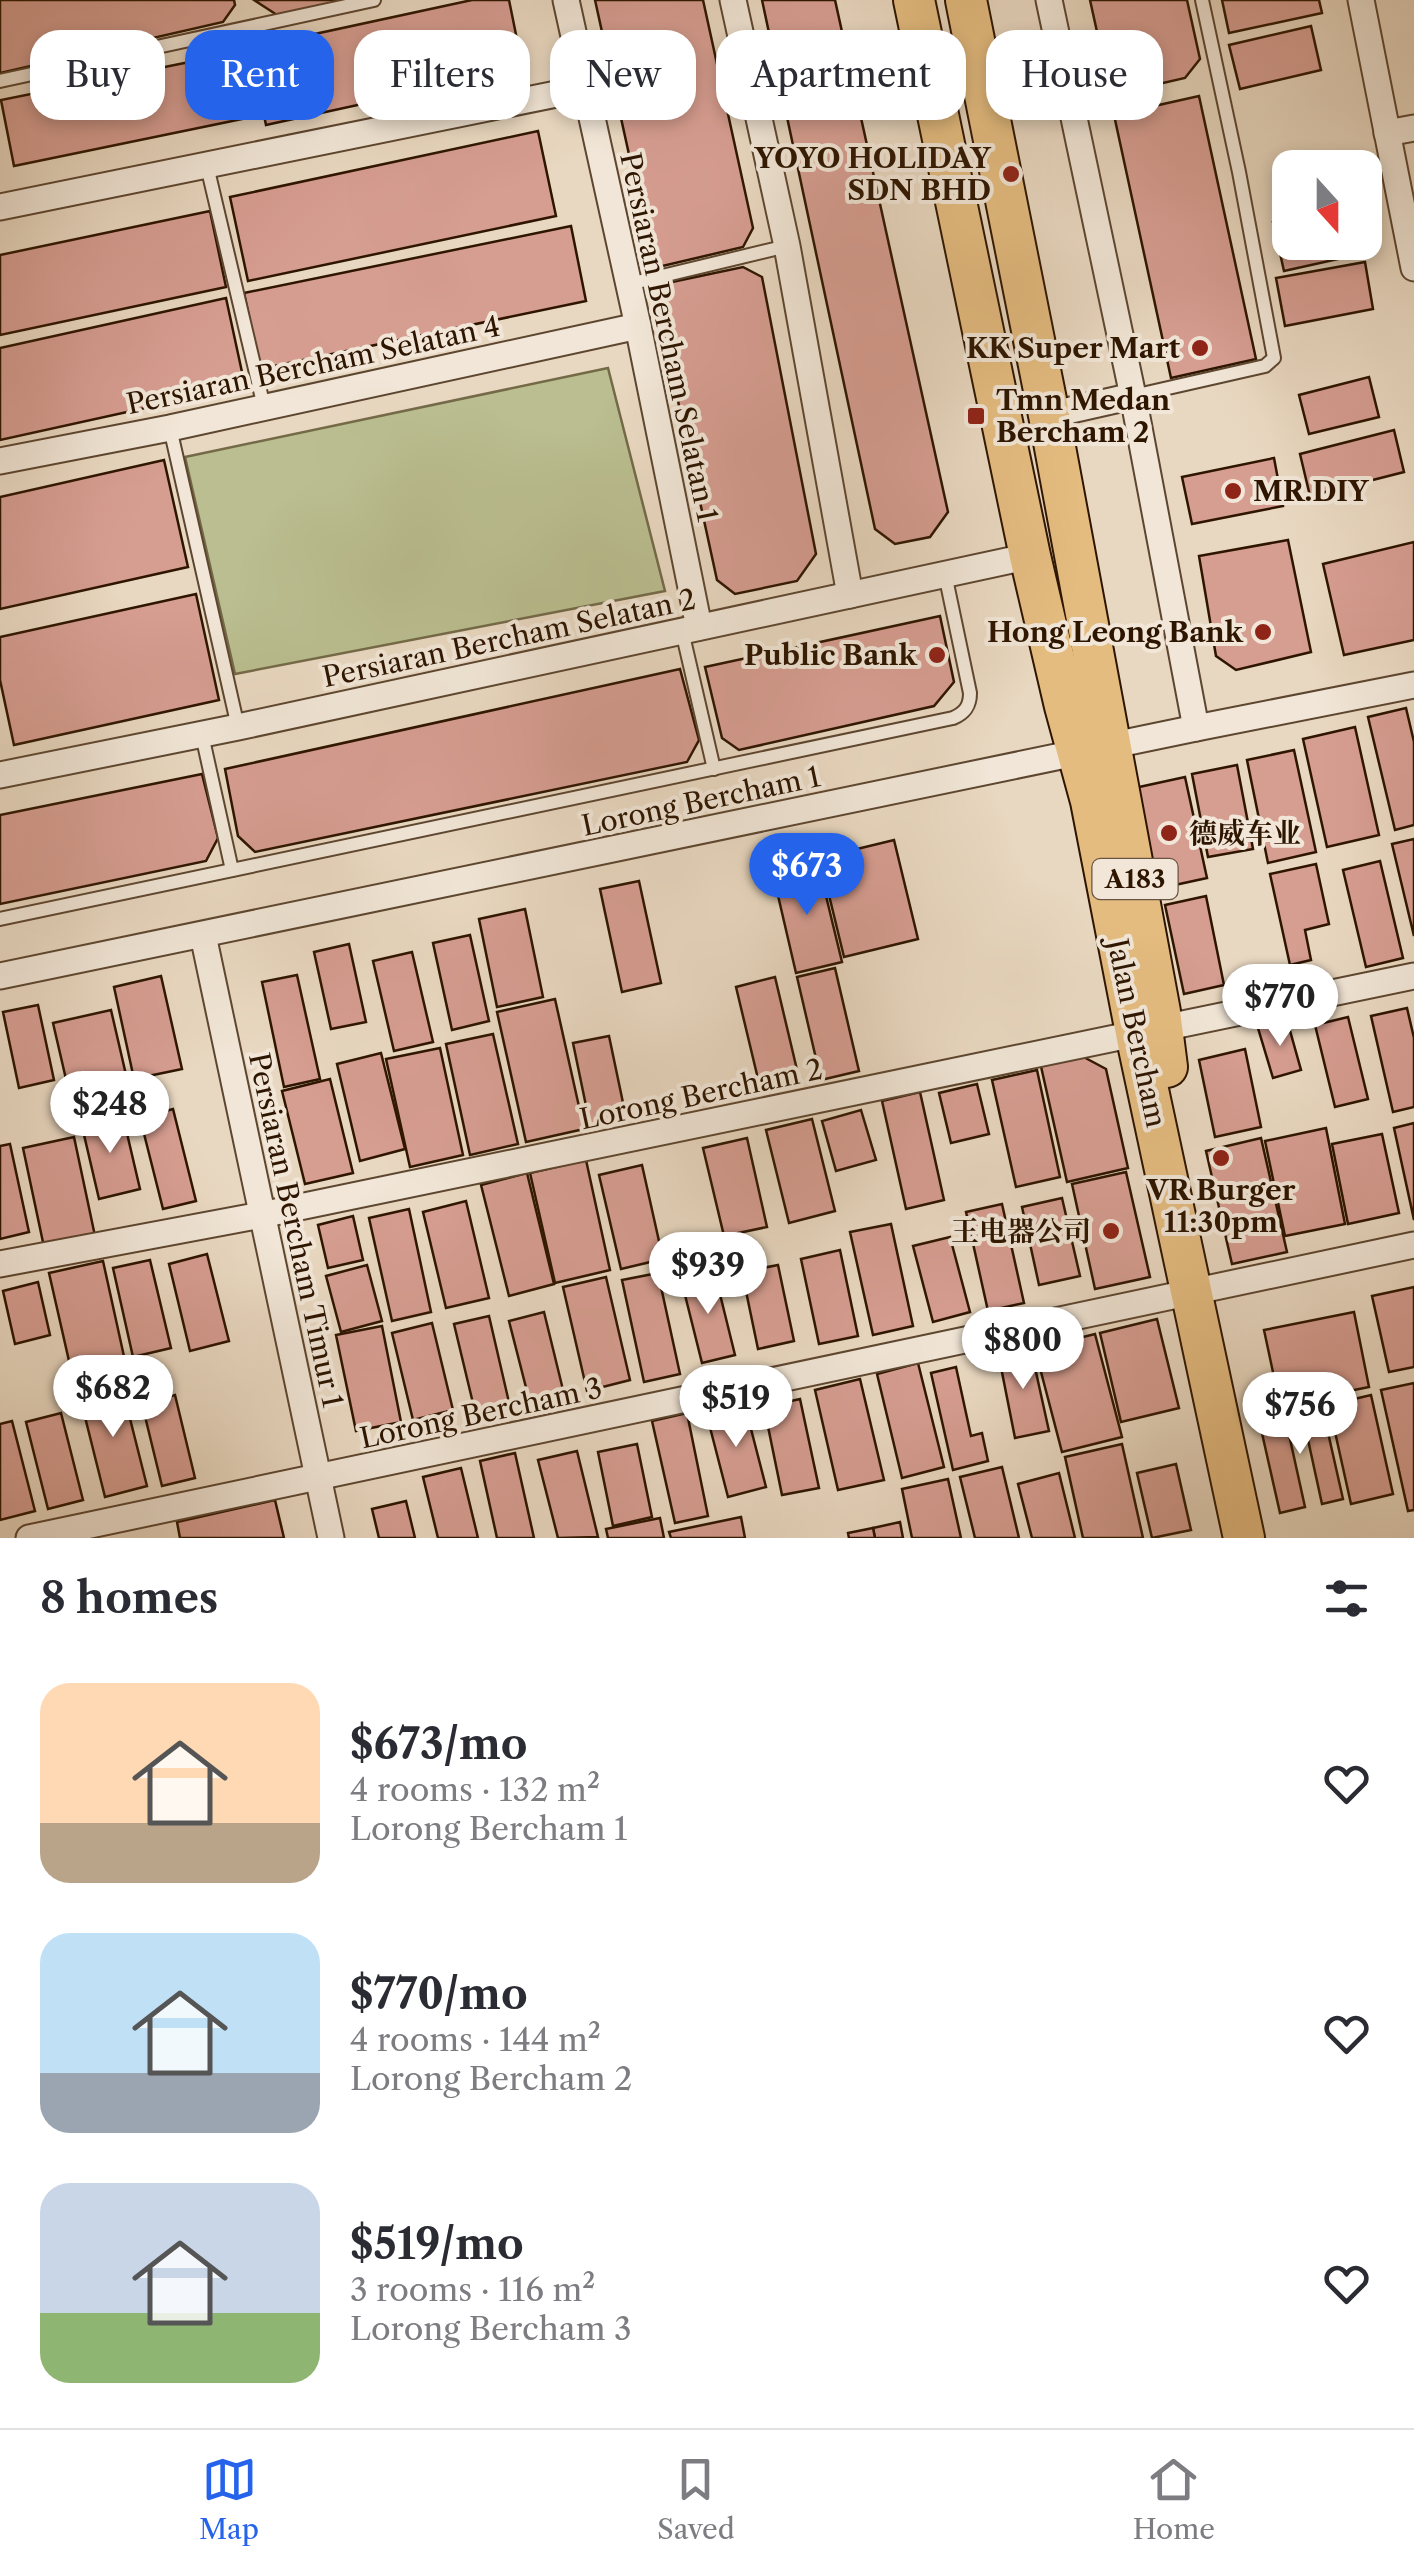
<!DOCTYPE html>
<html lang="en">
<head>
<meta charset="utf-8">
<style>
	body { margin:0; font-family:"Libre Caslon Text","Noto Serif SC",serif; background:#f7f7f7; color:#2b2b33; height:100vh; display:flex; flex-direction:column; font-size:38px; white-space:nowrap }
	* { box-sizing:border-box; margin:0 }
	p { font-size:32px; color:#7c7c81 }
	.icon { flex:none; width:55px; height:55px; fill:none; stroke:currentColor; stroke-width:2; stroke-linecap:round; stroke-linejoin:round }
	.map { position:relative; height:1538px; overflow:hidden }
	.drawer { display:flex; flex-direction:column; background:#fff; flex:1 }
	.drawer>* { flex:none }
	.top-card { position:absolute; left:30px; top:30px; width:1355px; height:90px; display:flex; gap:20px }
	.needle { width:65px; rotate:159deg }
	.buttons { position:absolute; left:1272px; top:150px; display:grid; gap:20px }
	.buttons a { display:grid; place-items:center; width:110px; height:110px; border-radius:20px; background:#fff; box-shadow:0 5px 15px #0003; font-size:50px }
	.price { position:absolute; translate:-50% -85px; padding:0 22px; border-radius:35px; background:#fff; color:#222; font-size:32px; line-height:65px; filter:drop-shadow(0 2px 5px #0008) }
	.price::after { content:''; position:absolute; left:50%; top:60px; width:30px; height:22px; margin-left:-15px; background:inherit; clip-path:polygon(0 0,100% 0,50% 100%) }
	.price.on { background:#2563eb; color:#fff }
	ul { padding:0; list-style:none }
	li { display:flex; align-items:center; gap:30px; height:250px; padding:0 40px }
	li span { display:grid; place-items:center; flex:none; width:280px; height:200px; border-radius:30px; color:#555 }
	li>.icon { margin-inline-start:auto }
	span .icon { width:120px; height:120px; fill:#fffc; stroke-width:1 }
	li b { font-size:42px }
	h2 { display:flex; justify-content:space-between; align-items:center; height:120px; padding:0 40px; font-size:42px }
	.tag { padding:0 35px; border-radius:30px; background:#fff; box-shadow:0 5px 15px #0003; font-size:35px; line-height:90px }
	.tag.on { background:#2563eb; color:#fff }
	.menu { display:flex; justify-content:space-around; align-items:center; height:140px; border-top:2px solid #e1e1e2; background:#fff; font-size:28px; color:#7c7c81 }
	.menu a { display:grid; justify-items:center; gap:5px }
	.menu .on { color:#2563eb }
	.map>svg:first-child { display:block }
	.green { fill:#babe90; stroke:#746a48; stroke-width:2.5 }
	.building { fill:#d69d91; stroke:#2e1500; stroke-width:2.5 }
	.lines { fill:none; stroke-linecap:round; stroke-linejoin:round }
	.service-casing { stroke:#5d4630; stroke-width:16 }
	.minor-casing { stroke:#5d4630; stroke-width:29 }
	.primary-casing { stroke:#2e1500; stroke-width:44 }
	.service { stroke:#f1e6d7; stroke-width:12 }
	.minor { stroke:#f1e6d7; stroke-width:25 }
	.primary { stroke:#e4bc80; stroke-width:40 }
	.poi-dot { fill:#8f2418; stroke:#f1e6d7; stroke-width:4 }
	.labels { text-anchor:middle; stroke-width:8; stroke-linejoin:round; paint-order:stroke }
	.shield { fill:#f1e6d7; stroke:#685440; stroke-width:2.5 }
	.shield-label { font-size:25px; font-weight:bold; fill:#2e1500 }
	.poi-label { font-size:28px; font-weight:bold; fill:#2e1500; stroke:#f1e6d7; text-anchor:end }
	.street-label { font-size:28px; fill:#2e1500; stroke:#f1e6d7 }
</style>
</head>
<body>
<div class="map">
<svg width="1414" height="1538" viewBox="0 0 1414 1538">
	<rect width="100%" height="100%" fill="#e9d8c1"/>
	<filter id="stains"><feTurbulence type="fractalNoise" baseFrequency=".002" numOctaves="4"/><feColorMatrix values="0 0 0 0 .2 0 0 0 0 .09 0 0 0 0 .02 0 0 0 .5 -.17"/></filter>
	<radialGradient id="worn" r=".72"><stop offset=".6" stop-color="#630" stop-opacity="0"/><stop offset="1" stop-color="#630" stop-opacity=".3"/></radialGradient>
	<polygon class="green" points="608,368 665,591 235,674 185,457"/>
	<g class="building">
		<polygon points="0,0 234,0 235,5 223,22 0,73"/>
		<polygon points="254,0 347,0 277,15"/>
		<polygon points="472,0 509,0 523,69 266,125 250,48"/>
		<polygon points="595,0 703,0 753,228 743,247 654,268"/>
		<polygon points="762,0 835,0 948,512 930,537 895,544 875,529"/>
		<polygon points="1090,0 1187,0 1200,59 1185,78 1111,95"/>
		<polygon points="1222,0 1319,0 1322,13 1229,33"/>
		<polygon points="1311,26 1321,70 1240,89 1229,45"/>
		<polygon points="229,54 242,119 14,166 1,100"/>
		<polygon points="1199,96 1256,359 1171,378 1114,115"/>
		<polygon points="538,131 556,216 248,281 230,197"/>
		<polygon points="210,211 226,287 0,335 0,255"/>
		<polygon points="1290,219 1290,242 1363,242 1365,253 1284,271 1273,222"/>
		<polygon points="571,226 586,301 260,369 244,293"/>
		<polygon points="1365,262 1373,309 1285,326 1276,278"/>
		<polygon points="743,267 762,277 816,554 797,581 735,594 717,580 653,286"/>
		<polygon points="226,298 245,386 0,440 0,348"/>
		<polygon points="1369,377 1379,417 1309,434 1299,395"/>
		<polygon points="1394,430 1404,472 1310,496 1300,454"/>
		<polygon points="1274,458 1283,506 1192,524 1182,477"/>
		<polygon points="164,460 188,567 0,609 0,497"/>
		<polygon points="1288,540 1311,652 1236,670 1216,656 1199,556"/>
		<polygon points="1414,542 1414,640 1344,655 1323,564"/>
		<polygon points="196,594 219,700 14,745 0,680 0,637"/>
		<polygon points="940,616 954,682 934,706 739,750 722,738 705,667"/>
		<polygon points="680,669 699,740 687,762 255,852 238,836 225,769"/>
		<polygon points="1406,708 1414,742 1414,825 1395,830 1368,717"/>
		<polygon points="1355,727 1379,835 1327,847 1303,739"/>
		<polygon points="1294,750 1316,852 1268,863 1247,760"/>
		<polygon points="1237,765 1253,849 1208,857 1192,774"/>
		<polygon points="202,774 218,838 206,861 0,904 0,815"/>
		<polygon points="1185,777 1207,878 1152,890 1130,789"/>
		<polygon points="1414,839 1414,936 1392,844"/>
		<polygon points="894,840 918,939 844,957 820,858"/>
		<polygon points="1380,861 1403,958 1366,967 1343,870"/>
		<polygon points="818,863 842,962 796,973 773,874"/>
		<polygon points="1316,864 1329,924 1305,930 1311,960 1290,965 1270,874"/>
		<polygon points="639,881 661,983 622,992 600,889"/>
		<polygon points="1206,896 1224,985 1184,994 1165,905"/>
		<polygon points="525,909 543,997 497,1007 479,919"/>
		<polygon points="470,935 489,1021 452,1030 433,943"/>
		<polygon points="349,944 366,1022 331,1029 314,952"/>
		<polygon points="412,952 433,1042 394,1051 373,961"/>
		<polygon points="835,968 859,1071 821,1080 797,977"/>
		<polygon points="297,975 320,1079 284,1087 262,982"/>
		<polygon points="161,976 182,1069 134,1079 114,987"/>
		<polygon points="775,977 798,1074 759,1083 736,987"/>
		<polygon points="555,999 584,1129 526,1142 497,1012"/>
		<polygon points="38,1005 54,1080 19,1088 3,1012"/>
		<polygon points="1407,1008 1414,1038 1414,1107 1393,1112 1371,1016"/>
		<polygon points="111,1010 130,1092 72,1105 53,1023"/>
		<polygon points="1348,1017 1368,1099 1335,1107 1315,1025"/>
		<polygon points="1287,1020 1301,1070 1273,1078 1258,1028"/>
		<polygon points="493,1034 518,1144 470,1155 446,1044"/>
		<polygon points="609,1036 626,1117 590,1125 573,1043"/>
		<polygon points="440,1048 463,1155 410,1167 386,1059"/>
		<polygon points="1245,1049 1261,1127 1215,1137 1199,1060"/>
		<polygon points="381,1053 405,1149 360,1161 337,1064"/>
		<polygon points="1078,1054 1106,1069 1128,1168 1067,1182 1040,1062"/>
		<polygon points="1037,1070 1060,1177 1016,1187 992,1080"/>
		<polygon points="330,1079 353,1173 305,1184 282,1091"/>
		<polygon points="977,1084 989,1134 951,1143 939,1093"/>
		<polygon points="920,1092 944,1200 906,1209 882,1101"/>
		<polygon points="173,1109 196,1201 163,1209 140,1118"/>
		<polygon points="861,1110 876,1160 836,1171 822,1121"/>
		<polygon points="122,1112 140,1189 99,1199 81,1122"/>
		<polygon points="812,1119 835,1211 789,1223 766,1130"/>
		<polygon points="1414,1123 1414,1220 1394,1128"/>
		<polygon points="1326,1128 1345,1224 1285,1236 1265,1141"/>
		<polygon points="1382,1134 1399,1213 1348,1224 1332,1144"/>
		<polygon points="74,1137 95,1236 44,1247 23,1148"/>
		<polygon points="747,1138 767,1227 724,1236 703,1148"/>
		<polygon points="1261,1138 1287,1252 1232,1264 1206,1151"/>
		<polygon points="10,1144 29,1232 0,1239 0,1146"/>
		<polygon points="586,1160 610,1270 555,1283 530,1173"/>
		<polygon points="642,1165 663,1259 621,1269 599,1175"/>
		<polygon points="1126,1172 1150,1277 1095,1289 1072,1184"/>
		<polygon points="527,1173 554,1284 509,1296 481,1185"/>
		<polygon points="1062,1198 1080,1276 1039,1285 1022,1207"/>
		<polygon points="466,1201 489,1298 446,1308 423,1212"/>
		<polygon points="1002,1204 1024,1303 988,1311 966,1212"/>
		<polygon points="409,1209 431,1312 392,1321 369,1218"/>
		<polygon points="353,1216 363,1260 328,1268 318,1225"/>
		<polygon points="891,1224 913,1326 873,1335 850,1232"/>
		<polygon points="950,1237 970,1312 933,1322 913,1246"/>
		<polygon points="840,1250 858,1336 819,1344 801,1259"/>
		<polygon points="207,1254 229,1341 190,1351 169,1264"/>
		<polygon points="150,1260 171,1348 133,1357 113,1268"/>
		<polygon points="103,1261 127,1370 74,1383 49,1273"/>
		<polygon points="367,1265 382,1321 341,1332 326,1276"/>
		<polygon points="778,1265 794,1341 758,1349 742,1272"/>
		<polygon points="714,1270 735,1355 702,1363 681,1279"/>
		<polygon points="658,1273 680,1374 644,1382 622,1280"/>
		<polygon points="606,1277 630,1380 587,1391 563,1287"/>
		<polygon points="38,1282 50,1335 15,1344 3,1291"/>
		<polygon points="1414,1287 1414,1367 1389,1372 1372,1296"/>
		<polygon points="544,1312 565,1398 531,1407 509,1321"/>
		<polygon points="1354,1312 1369,1387 1280,1405 1264,1330"/>
		<polygon points="489,1316 511,1411 477,1420 454,1324"/>
		<polygon points="1157,1319 1179,1408 1121,1422 1100,1333"/>
		<polygon points="432,1323 453,1410 413,1420 392,1333"/>
		<polygon points="382,1326 401,1422 356,1431 336,1335"/>
		<polygon points="1095,1334 1122,1437 1062,1452 1035,1349"/>
		<polygon points="1030,1345 1049,1431 1015,1438 998,1352"/>
		<polygon points="918,1363 944,1467 902,1478 877,1374"/>
		<polygon points="956,1367 971,1436 982,1433 988,1461 953,1470 931,1373"/>
		<polygon points="860,1379 884,1480 838,1490 815,1390"/>
		<polygon points="121,1383 147,1486 105,1497 79,1393"/>
		<polygon points="1414,1383 1414,1510 1408,1511 1381,1390"/>
		<polygon points="175,1395 195,1478 162,1486 142,1404"/>
		<polygon points="1371,1395 1393,1494 1351,1504 1329,1405"/>
		<polygon points="800,1399 819,1488 782,1495 764,1407"/>
		<polygon points="744,1402 766,1487 728,1497 706,1412"/>
		<polygon points="1322,1406 1343,1499 1322,1504 1305,1426 1288,1430 1305,1507 1280,1513 1259,1420"/>
		<polygon points="61,1413 83,1500 48,1509 26,1422"/>
		<polygon points="687,1413 708,1516 675,1523 652,1421"/>
		<polygon points="12,1421 35,1511 0,1520 0,1424"/>
		<polygon points="637,1444 652,1517 613,1526 598,1452"/>
		<polygon points="1122,1444 1143,1538 1083,1538 1065,1457"/>
		<polygon points="577,1451 598,1537 558,1538 538,1460"/>
		<polygon points="515,1453 534,1538 497,1538 480,1461"/>
		<polygon points="1176,1464 1191,1530 1152,1538 1137,1473"/>
		<polygon points="1002,1467 1019,1538 975,1538 960,1477"/>
		<polygon points="461,1468 478,1538 438,1538 423,1477"/>
		<polygon points="1059,1473 1075,1538 1032,1538 1018,1484"/>
		<polygon points="948,1479 961,1538 912,1538 902,1489"/>
		<polygon points="275,1500 284,1538 180,1538 177,1522"/>
		<polygon points="406,1501 415,1538 379,1538 372,1509"/>
		<polygon points="741,1517 745,1538 671,1538 669,1532"/>
		<polygon points="660,1518 664,1538 608,1538 606,1529"/>
		<polygon points="900,1522 903,1538 875,1538 873,1528"/>
		<polygon points="873,1528 875,1538 849,1538 848,1533"/>
	</g>
	<g class="lines">
		<g class="service-casing">
			<g id="service">
				<polyline points="0,81 374,0"/>
				<polyline points="207,166 264,407"/>
				<polyline points="629,284 787,246"/>
				<polyline points="1133,396 1265,366 1274,358 1239,172 1202,0"/>
				<polyline points="170,428 238,727"/>
				<polyline points="682,631 714,769"/>
				<polyline points="202,735 232,870"/>
				<path d="M 0,919 L 953,718 C 965,713 970,706 970,693 L 945,574"/>
			</g>
		</g>
		<g class="minor-casing">
			<g id="minor">
				<polyline points="566,0 638,326 699,627"/>
				<polyline points="733,0 787,246 850,595"/>
				<polyline points="1049,0 1133,396 1196,728"/>
				<polyline points="1361,0 1414,268"/>
				<polyline points="1387,133 1414,128"/>
				<polyline points="0,207 586,88"/>
				<polyline points="1049,415 1133,396"/>
				<polyline points="0,461 170,428 638,326"/>
				<polyline points="0,775 238,727 1030,556"/>
				<polyline points="203,935 331,1538"/>
				<polyline points="0,976 1196,728 1414,685"/>
				<polyline points="0,1264 261,1215 1414,976"/>
				<polyline points="29,1538 1414,1245"/>
			</g>
		</g>
		<g class="primary-casing">
			<g id="primary">
				<polyline points="914,0 1030,556 1065,706 1091,801 1139,1048 1244,1538"/>
				<polyline points="966,0 1049,415 1160,1012 1167,1067"/>
			</g>
		</g>
		<use href="#service" class="service"/>
		<use href="#minor" class="minor"/>
		<use href="#primary" class="primary"/>
	</g>
	<g class="poi-dot">
		<circle cx="1011" cy="174" r="10"/>
		<circle cx="1200" cy="348" r="10"/>
		<rect x="966" y="406" width="20" height="20" rx="5"/>
		<circle cx="1233" cy="491" r="10"/>
		<circle cx="1263" cy="632" r="10"/>
		<circle cx="937" cy="655" r="10"/>
		<circle cx="1169" cy="833" r="10"/>
		<circle cx="1221" cy="1158" r="10"/>
		<circle cx="1111" cy="1231" r="10"/>
	</g>
	<g class="labels">
		<rect class="shield" x="1092.5" y="859" width="85" height="40" rx="8"/>
		<g class="shield-label">
			<text x="1135" y="888">A183</text>
		</g>
		<g class="poi-label">
			<text x="991" y="168">YOYO HOLIDAY<tspan x="991" dy="32">SDN BHD</tspan></text>
			<text x="1180" y="358">KK Super Mart</text>
			<text x="996" y="410" text-anchor="start">Tmn Medan<tspan x="996" dy="32">Bercham 2</tspan></text>
			<text x="1253" y="501" text-anchor="start">MR.DIY</text>
			<text x="1243" y="642">Hong Leong Bank</text>
			<text x="917" y="665">Public Bank</text>
			<text x="1189" y="843" text-anchor="start">德威车业</text>
			<text x="1221" y="1200" text-anchor="middle">VR Burger<tspan x="1221" dy="32">11:30pm</tspan></text>
			<text x="1091" y="1241">王电器公司</text>
		</g>
		<g class="street-label">
			<text transform="translate(669 337) rotate(78)" y="10">Persiaran Bercham Selatan 1</text>
			<text transform="translate(313 365) rotate(-12)" y="10">Persiaran Bercham Selatan 4</text>
			<text transform="translate(509 638) rotate(-12)" y="10">Persiaran Bercham Selatan 2</text>
			<text transform="translate(701 801) rotate(-12)" y="10">Lorong Bercham 1</text>
			<text transform="translate(1137 1033) rotate(78)" y="10">Jalan Bercham</text>
			<text transform="translate(701 1094) rotate(-12)" y="10">Lorong Bercham 2</text>
			<text transform="translate(296 1230) rotate(78)" y="10">Persiaran Bercham Timur 1</text>
			<text transform="translate(481 1413) rotate(-12)" y="10">Lorong Bercham 3</text>
		</g>
	</g>
	<rect width="100%" height="100%" filter="url(#stains)"/>
	<rect width="100%" height="100%" fill="url(#worn)"/>
</svg>
<div class="buttons">
<a><svg class="needle" viewBox="-14 -14 28 28"><path d="M0-13l5 13h-10z" fill="#e53935"/><path d="M0 13l5-13h-10z" fill="#7c7c81"/></svg></a>
</div>
<b class="price on" style="left:807px;top:918px">$673</b>
<b class="price" style="left:1280px;top:1049px">$770</b>
<b class="price" style="left:110px;top:1156px">$248</b>
<b class="price" style="left:708px;top:1317px">$939</b>
<b class="price" style="left:1023px;top:1392px">$800</b>
<b class="price" style="left:113px;top:1440px">$682</b>
<b class="price" style="left:736px;top:1450px">$519</b>
<b class="price" style="left:1300px;top:1457px">$756</b>
<div class="top-card">
<a class="tag">Buy</a>
<a class="tag on">Rent</a>
<a class="tag">Filters</a>
<a class="tag">New</a>
<a class="tag">Apartment</a>
<a class="tag">House</a>
</div>
</div>
<section class="drawer">
<h2>8 homes<svg class="icon" aria-label="filters" viewBox="0 0 24 24"><path d="M4 7h16M4 17h16"/><circle cx="9" cy="7" r="2"/><circle cx="15" cy="17" r="2"/></svg></h2>
<ul>
<li><span style="background:linear-gradient(#ffd9b3 70%,#b9a48a 0)"><svg class="icon" aria-label="home" viewBox="0 0 24 24"><path d="M3 11l9-7 9 7M6 9v11h12V9"/></svg></span><div><b>$673/mo</b><p>4 rooms · 132 m²</p><p>Lorong Bercham 1</p></div><svg class="icon" aria-label="heart" viewBox="0 0 24 24"><path d="M12 20l-8-8c-3-5 5-10 8-4 3-6 11-1 8 4z"/></svg></li>
<li><span style="background:linear-gradient(#bfe0f5 70%,#9aa5b1 0)"><svg class="icon" aria-label="home" viewBox="0 0 24 24"><path d="M3 11l9-7 9 7M6 9v11h12V9"/></svg></span><div><b>$770/mo</b><p>4 rooms · 144 m²</p><p>Lorong Bercham 2</p></div><svg class="icon" aria-label="heart" viewBox="0 0 24 24"><path d="M12 20l-8-8c-3-5 5-10 8-4 3-6 11-1 8 4z"/></svg></li>
<li><span style="background:linear-gradient(#c9d6e8 65%,#8fb573 0)"><svg class="icon" aria-label="home" viewBox="0 0 24 24"><path d="M3 11l9-7 9 7M6 9v11h12V9"/></svg></span><div><b>$519/mo</b><p>3 rooms · 116 m²</p><p>Lorong Bercham 3</p></div><svg class="icon" aria-label="heart" viewBox="0 0 24 24"><path d="M12 20l-8-8c-3-5 5-10 8-4 3-6 11-1 8 4z"/></svg></li>
</ul>
</section>
<nav class="menu">
<a class="on"><svg class="icon" aria-label="map" viewBox="0 0 24 24"><path d="M3 6l6-2 6 2 6-2v14l-6 2-6-2-6 2zM9 4v14M15 6v14"/></svg>Map</a>
<a><svg class="icon" aria-label="saved" viewBox="0 0 24 24"><path d="M7 4h10v16l-5-4-5 4z"/></svg>Saved</a>
<a><svg class="icon" aria-label="home" viewBox="0 0 24 24"><path d="M3 11l9-7 9 7M6 9v11h12V9"/></svg>Home</a>
</nav>
</body>
</html>
